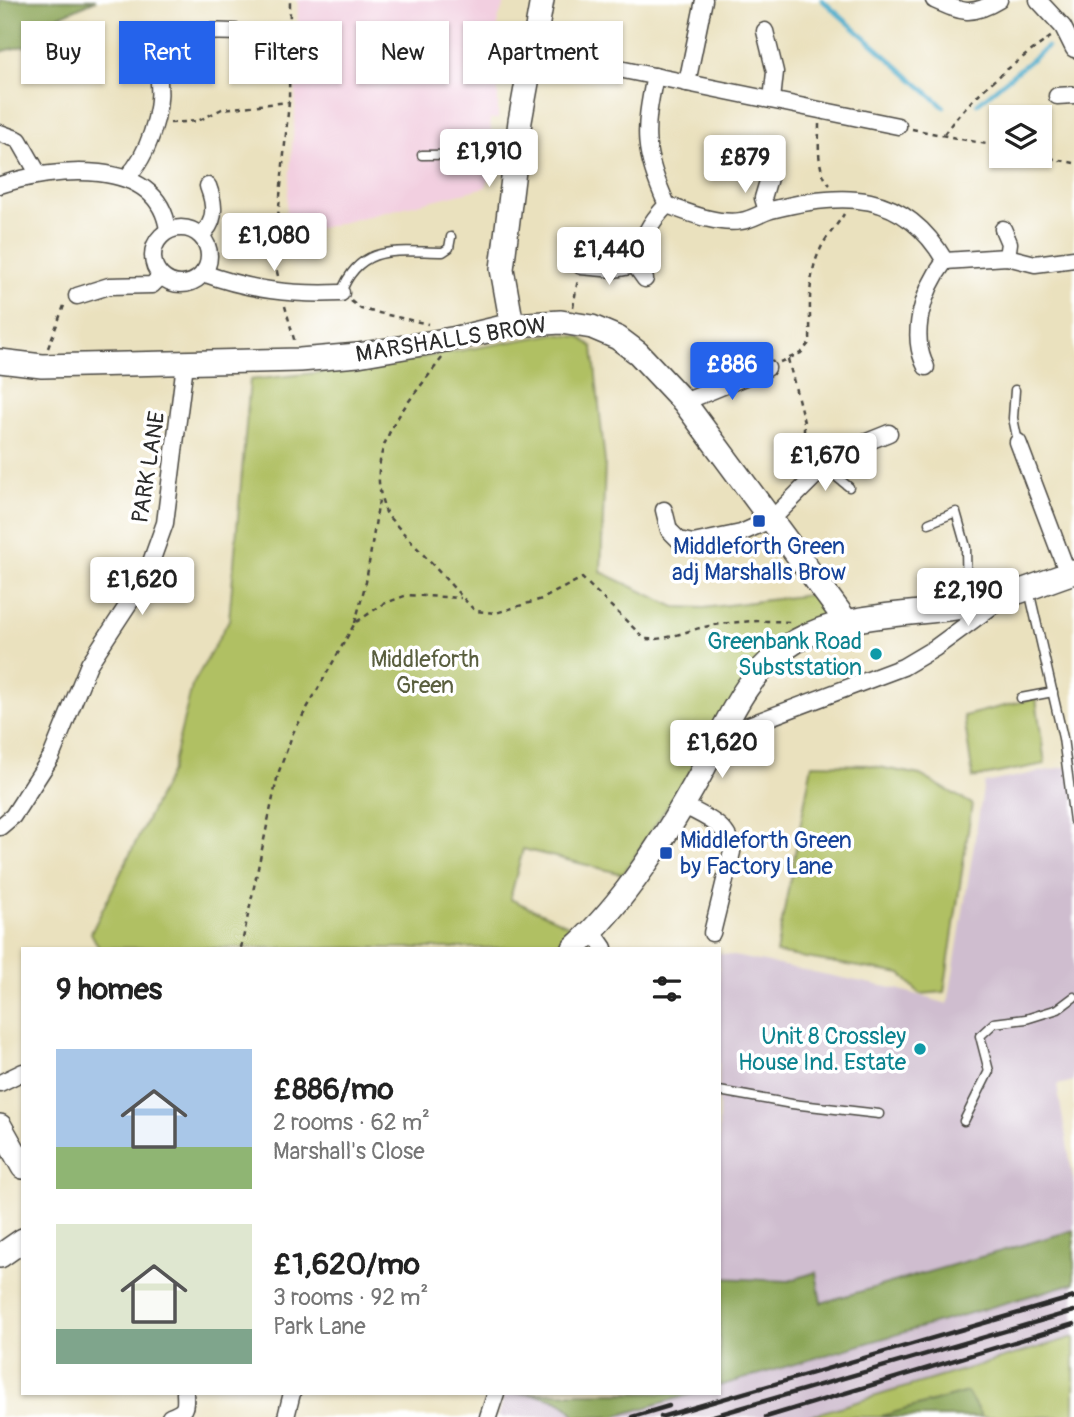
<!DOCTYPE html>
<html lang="en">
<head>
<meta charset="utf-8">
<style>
	body { margin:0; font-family:Pangolin,sans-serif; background:#f6f6f6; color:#222; height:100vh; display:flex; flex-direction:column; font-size:26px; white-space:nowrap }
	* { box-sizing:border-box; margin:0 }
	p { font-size:23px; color:#767676 }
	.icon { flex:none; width:38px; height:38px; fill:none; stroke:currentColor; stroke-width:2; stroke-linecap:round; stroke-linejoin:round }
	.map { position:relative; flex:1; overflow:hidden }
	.details { position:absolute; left:21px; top:947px; width:700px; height:448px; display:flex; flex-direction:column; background:#fff; border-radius:0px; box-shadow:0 2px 5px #0004 }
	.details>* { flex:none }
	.top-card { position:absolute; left:21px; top:21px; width:700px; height:63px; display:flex; gap:14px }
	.controls { position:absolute; left:989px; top:105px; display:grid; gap:14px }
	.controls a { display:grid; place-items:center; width:63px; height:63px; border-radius:0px; background:#fff; box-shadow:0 2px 5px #0004; font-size:35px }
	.price { position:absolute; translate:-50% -60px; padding:0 16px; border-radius:7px; background:#fff; color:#222; font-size:23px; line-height:46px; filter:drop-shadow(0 2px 4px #0008) }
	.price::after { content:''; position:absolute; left:50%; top:42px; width:21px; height:16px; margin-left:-10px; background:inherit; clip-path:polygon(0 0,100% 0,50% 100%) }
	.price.selected { background:#2563eb; color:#fff }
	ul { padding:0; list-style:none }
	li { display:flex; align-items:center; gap:21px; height:175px; padding:0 35px }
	li span { display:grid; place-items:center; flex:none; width:196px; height:140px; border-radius:0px; color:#555 }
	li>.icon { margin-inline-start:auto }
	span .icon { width:84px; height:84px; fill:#fffc; stroke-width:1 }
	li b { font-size:30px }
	h2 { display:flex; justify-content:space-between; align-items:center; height:84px; padding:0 35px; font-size:30px }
	.tag { padding:0 24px; border-radius:0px; background:#fff; box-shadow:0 2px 5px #0004; font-size:24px; line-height:63px }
	.tag.selected { background:#2563eb; color:#fff }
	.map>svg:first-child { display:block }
	.built { fill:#f2cfe0 }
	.industrial { fill:#cfbdcf }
	.green { fill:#b0c063; stroke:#6e7647; stroke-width:2 }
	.forest { fill:#8ca659; stroke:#5c6842; stroke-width:2 }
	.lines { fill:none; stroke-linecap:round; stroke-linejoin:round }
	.stream { stroke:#4bacca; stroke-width:4.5 }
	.lane-casing { stroke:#484641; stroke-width:11 }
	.street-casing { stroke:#484641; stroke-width:19 }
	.secondary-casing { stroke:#484641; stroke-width:26 }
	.path { stroke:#484641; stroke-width:2.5; stroke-dasharray:5 5; stroke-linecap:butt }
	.lane { stroke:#fff; stroke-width:8 }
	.street { stroke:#fff; stroke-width:16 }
	.secondary { stroke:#fff; stroke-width:23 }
	.rail { stroke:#2b2b2b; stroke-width:4.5 }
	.transit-dot { fill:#1a4fb4; stroke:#fff; stroke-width:2.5 }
	.culture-dot { fill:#0f9aa8; stroke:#fff; stroke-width:2.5 }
	.labels { text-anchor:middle; stroke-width:7; stroke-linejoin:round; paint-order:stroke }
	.street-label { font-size:23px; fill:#2b2b2b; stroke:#fff }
	.transit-label { font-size:23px; fill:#164399; stroke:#fff }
	.culture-label { font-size:23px; fill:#0d838f; stroke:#fff; text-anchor:end }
	.park-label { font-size:23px; fill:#5a5f3f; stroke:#fff }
</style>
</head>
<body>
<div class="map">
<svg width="1074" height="1417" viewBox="0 0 1074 1417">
	<rect width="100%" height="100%" fill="#fff"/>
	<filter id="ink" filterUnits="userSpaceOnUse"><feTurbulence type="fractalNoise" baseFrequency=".0143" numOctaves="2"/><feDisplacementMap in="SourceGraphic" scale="14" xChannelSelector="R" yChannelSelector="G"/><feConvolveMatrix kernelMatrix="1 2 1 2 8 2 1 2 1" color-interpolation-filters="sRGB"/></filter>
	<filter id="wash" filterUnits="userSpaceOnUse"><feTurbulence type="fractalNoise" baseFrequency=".00686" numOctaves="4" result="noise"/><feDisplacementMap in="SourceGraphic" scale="28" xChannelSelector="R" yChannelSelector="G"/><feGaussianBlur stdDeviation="1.57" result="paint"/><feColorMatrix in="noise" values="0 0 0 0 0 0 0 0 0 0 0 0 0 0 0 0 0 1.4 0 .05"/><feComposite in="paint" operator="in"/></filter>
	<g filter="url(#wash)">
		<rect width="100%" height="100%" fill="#eae1be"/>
		<polygon class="built" points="298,0 506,0 498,20 498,119 490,119 494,164 486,187 284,237 295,114"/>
		<polygon class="industrial" points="1074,765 1074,1081 1057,1085 1074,1184 1074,1337 806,1417 498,1417 505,1393 719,1393 719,953 897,989 948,1004 984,783"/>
		<g class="green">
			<polygon points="554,334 580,337 593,347 605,463 601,572 675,607 704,608 816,594 826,610 822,619 771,649 623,874 523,849 510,899 575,928 553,948 99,948 91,933 171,771 192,686 229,620 250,380 362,368"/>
			<polygon points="1036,698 1045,764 973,778 964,716"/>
			<polygon points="812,764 868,765 920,775 972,804 944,992 920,994 901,974 776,953"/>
			<polygon points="1074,1337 1074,1417 806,1417"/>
		</g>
		<g class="forest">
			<polygon points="0,0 96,0 55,18 48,54 23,46 0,52"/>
			<polygon points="1074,1230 1074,1283 719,1386 719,1278 789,1281 816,1272 821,1303"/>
			<polygon points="967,1392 982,1417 881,1417 882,1416"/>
			<path d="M 512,1393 L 695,1393 L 613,1417 L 576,1417 C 562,1394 536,1395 512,1393 Z"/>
		</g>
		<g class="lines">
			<g class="stream">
				<polyline points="822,0 944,107"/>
				<polyline points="977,104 1047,47"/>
			</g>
		</g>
	</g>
	<g filter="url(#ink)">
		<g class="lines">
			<g class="lane-casing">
				<g id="lane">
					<polyline points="422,155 513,154"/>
					<path d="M 341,293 C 360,242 399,252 443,252 L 449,248 L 451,237"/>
					<polyline points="1015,390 1013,418 1018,442"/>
					<polyline points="824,467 849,487"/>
					<polyline points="929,523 956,512 966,547 967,603"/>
					<polyline points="1029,590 1063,738 1074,821"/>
					<polyline points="1021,698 1053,692"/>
					<polyline points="719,1091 792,1104 879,1114"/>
					<polyline points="964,1121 989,1071 980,1036 994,1023 1026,1019 1058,1009 1074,997"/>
				</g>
			</g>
			<g class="street-casing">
				<g id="street">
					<path d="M 934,0 C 961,12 971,17 999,0"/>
					<polyline points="1038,0 1063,27 1074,49"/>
					<polyline points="765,31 775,72 772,100"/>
					<polyline points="531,51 898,126"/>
					<path d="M 655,76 C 643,133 643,152 667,205 C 689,213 717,225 741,221 C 751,220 761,213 771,210 C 843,191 904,190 945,261 L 1007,257 L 1035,264 L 1074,259"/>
					<polyline points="687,83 704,0"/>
					<polyline points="1057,96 1074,95"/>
					<polyline points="0,133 19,140 39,175"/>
					<path d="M 127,177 C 148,156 162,112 159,82 C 158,74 152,64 153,55 C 159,27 227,31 248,33"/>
					<path d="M 0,185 C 51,168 158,155 168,230"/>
					<polyline points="767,211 763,198 769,178"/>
					<circle cx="181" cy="256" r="28"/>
					<polyline points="1003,229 1009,243 1007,257"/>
					<path d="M 201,235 C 217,222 215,204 208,186"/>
					<polyline points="581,266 615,269 635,265"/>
					<path d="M 203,273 C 249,290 292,295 341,293"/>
					<path d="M 645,279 L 635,265 C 642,239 648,224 667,205"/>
					<polyline points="77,296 109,286 152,285 161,276"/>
					<path d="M 926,367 C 909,334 923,290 945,261"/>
					<polyline points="684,402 767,368"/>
					<polyline points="1018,442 1068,574"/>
					<polyline points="664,510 669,530 679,540 693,543 741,533 772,519 837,454 889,433"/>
					<polyline points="717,737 903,667 935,648 995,604"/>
					<path d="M 683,805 C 704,817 731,825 732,852 L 712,933"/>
					<polyline points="0,827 13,816 51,757 89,664 133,597 151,562 165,523 185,364"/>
					<polyline points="593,932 604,948"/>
					<polyline points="0,1083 23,1072"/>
					<path d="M 170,1417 C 185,1411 186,1409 185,1393"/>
					<polyline points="286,1417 292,1393"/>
					<polyline points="488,1417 496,1393"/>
				</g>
			</g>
			<g class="secondary-casing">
				<g id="secondary">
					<polyline points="512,325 502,269 520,121 542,0"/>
					<polyline points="0,361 42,366 300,360 358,355 457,338 512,325 561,322 592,327 618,338 638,353 684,402 847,622"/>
					<path d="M 574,948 C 625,902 666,836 699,777 C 727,725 743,673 796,641 C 846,612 912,616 968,606 C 1005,599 1038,584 1074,572"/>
					<polyline points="0,1126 23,1167"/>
					<polyline points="0,1256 23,1240"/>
				</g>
			</g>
			<g class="path">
				<polyline points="261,31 289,26"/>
				<polyline points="170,123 198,121 222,109 289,102"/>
				<path d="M 819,124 C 819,142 816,171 830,185"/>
				<polyline points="912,129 1001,147"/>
				<path d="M 944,134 C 972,94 1013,64 1052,36"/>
				<polyline points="1040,156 1074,163"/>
				<polyline points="278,276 274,259 289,102 290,0"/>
				<polyline points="351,301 361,309 428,324"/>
				<polyline points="285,306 295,343"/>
				<polyline points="573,307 578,279"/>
				<polyline points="48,348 65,303"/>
				<path d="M 442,358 C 405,408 360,449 387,515 L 475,611 L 496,613 L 542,599 L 582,578 L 645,639 C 667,641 687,630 709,626 C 736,621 762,620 790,622"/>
				<polyline points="788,359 804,422 804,444 814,458"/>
				<path d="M 780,362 L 801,353 L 810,342 C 811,311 806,279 820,250 C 826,236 837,226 844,214"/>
				<polyline points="355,623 366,582 379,500"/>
				<polyline points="241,948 278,774 293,733 355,623 383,604 407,595 461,598"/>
			</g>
			<use href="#lane" class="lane"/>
			<use href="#street" class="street"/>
			<use href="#secondary" class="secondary"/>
			<g class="rail">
				<polyline points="632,1417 669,1406"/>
				<polyline points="661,1417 1074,1297"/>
				<polyline points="710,1417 1074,1311"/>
				<polyline points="766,1417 1074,1324"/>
			</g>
		</g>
	</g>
	<g class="transit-dot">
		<rect x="752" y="514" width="14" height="14" rx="3.5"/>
		<rect x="659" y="846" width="14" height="14" rx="3.5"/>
	</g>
	<g class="culture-dot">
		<circle cx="876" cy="654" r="7"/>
		<circle cx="920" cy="1049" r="7"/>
	</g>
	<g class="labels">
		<g class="street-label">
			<text transform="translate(451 339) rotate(-9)" y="8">MARSHALLS BROW</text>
			<text transform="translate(148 467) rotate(-81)" y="8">PARK LANE</text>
		</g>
		<g class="transit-label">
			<text x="759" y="554">Middleforth Green<tspan x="759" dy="26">adj Marshalls Brow</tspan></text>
			<text x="680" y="848" text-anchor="start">Middleforth Green<tspan x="680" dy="26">by Factory Lane</tspan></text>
		</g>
		<g class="culture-label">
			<text x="862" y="649">Greenbank Road<tspan x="862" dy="26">Subststation</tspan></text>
			<text x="906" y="1044">Unit 8 Crossley<tspan x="906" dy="26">House Ind. Estate</tspan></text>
		</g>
		<g class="park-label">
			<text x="425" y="667">Middleforth<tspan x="425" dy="26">Green</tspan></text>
		</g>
	</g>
</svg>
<div class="controls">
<a><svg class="icon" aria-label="layers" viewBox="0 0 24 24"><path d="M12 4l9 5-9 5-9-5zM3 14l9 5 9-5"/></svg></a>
</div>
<b class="price" style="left:489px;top:189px">£1,910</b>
<b class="price" style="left:745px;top:195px">£879</b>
<b class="price" style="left:274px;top:273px">£1,080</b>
<b class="price" style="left:609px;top:287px">£1,440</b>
<b class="price selected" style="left:732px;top:402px">£886</b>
<b class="price" style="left:825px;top:493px">£1,670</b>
<b class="price" style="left:142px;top:617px">£1,620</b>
<b class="price" style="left:968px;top:628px">£2,190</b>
<b class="price" style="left:722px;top:780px">£1,620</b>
<div class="top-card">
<a class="tag">Buy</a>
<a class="tag selected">Rent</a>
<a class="tag">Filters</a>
<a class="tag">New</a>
<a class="tag">Apartment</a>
</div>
<section class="details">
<h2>9 homes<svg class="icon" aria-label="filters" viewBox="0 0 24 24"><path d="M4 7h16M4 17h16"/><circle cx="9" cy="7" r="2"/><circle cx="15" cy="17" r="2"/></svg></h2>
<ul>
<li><span style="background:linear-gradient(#a9c7e8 70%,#8fb573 0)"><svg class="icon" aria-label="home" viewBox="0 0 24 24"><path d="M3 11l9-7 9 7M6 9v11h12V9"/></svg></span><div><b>£886/mo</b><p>2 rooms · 62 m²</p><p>Marshall's Close</p></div></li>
<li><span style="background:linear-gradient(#dfe7d0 75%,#7fa58c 0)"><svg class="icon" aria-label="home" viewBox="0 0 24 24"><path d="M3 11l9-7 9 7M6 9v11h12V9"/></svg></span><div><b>£1,620/mo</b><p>3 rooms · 92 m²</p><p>Park Lane</p></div></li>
</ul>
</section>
</div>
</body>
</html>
